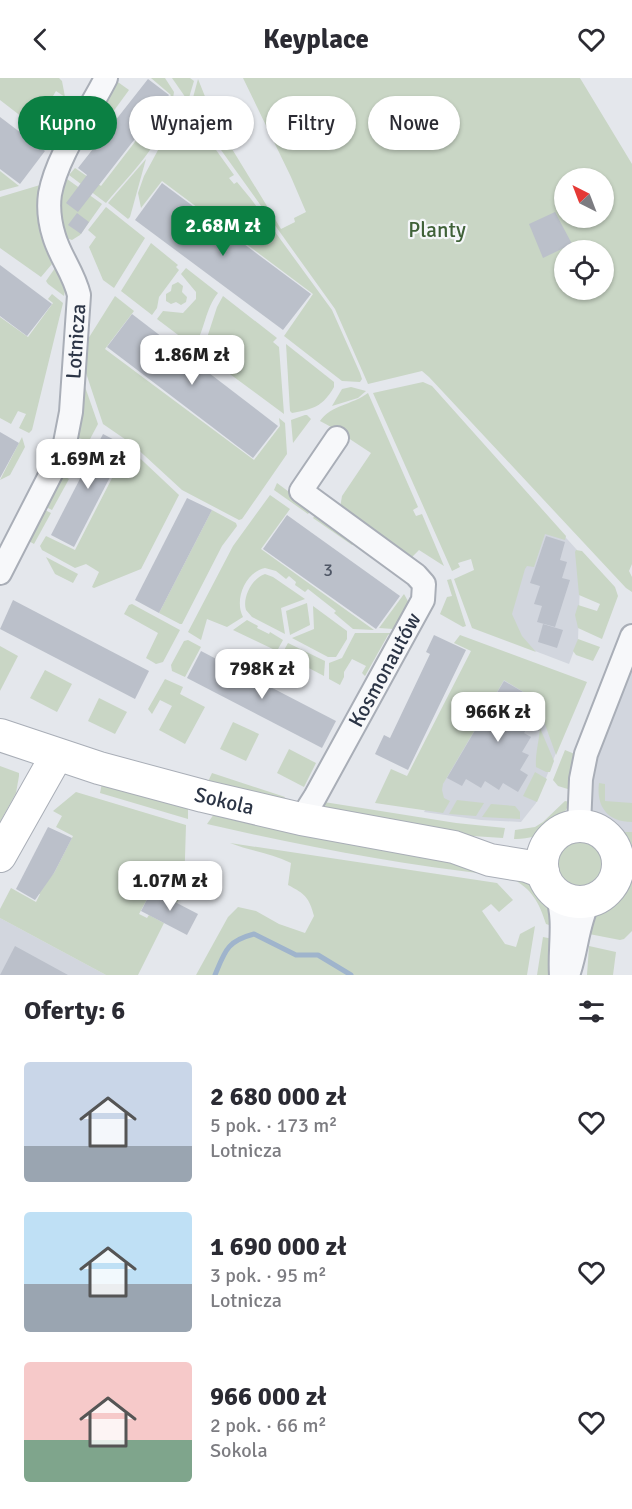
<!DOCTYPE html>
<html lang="pl">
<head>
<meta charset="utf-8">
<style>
	body { margin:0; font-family:Signika,sans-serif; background:#f7f7f7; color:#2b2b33; height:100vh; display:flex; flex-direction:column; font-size:22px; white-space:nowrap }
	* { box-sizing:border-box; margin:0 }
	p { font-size:20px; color:#7c7c81 }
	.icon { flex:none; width:33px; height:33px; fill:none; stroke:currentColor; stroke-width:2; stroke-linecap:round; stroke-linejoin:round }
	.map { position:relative; height:897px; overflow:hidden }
	.details { display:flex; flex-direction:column; background:#fff; flex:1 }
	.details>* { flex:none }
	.banner { position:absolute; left:18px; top:18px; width:597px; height:54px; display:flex; gap:12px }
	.needle { width:39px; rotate:318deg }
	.tools { position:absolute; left:554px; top:90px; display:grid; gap:12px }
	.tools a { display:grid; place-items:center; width:60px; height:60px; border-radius:50%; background:#fff; box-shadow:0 2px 4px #0004; font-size:30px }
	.price { position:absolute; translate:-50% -51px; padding:0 14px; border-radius:12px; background:#fff; color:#222; font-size:20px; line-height:39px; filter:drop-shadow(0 2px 3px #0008) }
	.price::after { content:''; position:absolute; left:50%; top:36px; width:18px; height:14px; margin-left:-9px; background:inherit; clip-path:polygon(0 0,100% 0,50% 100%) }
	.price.on { background:#0b8043; color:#fff }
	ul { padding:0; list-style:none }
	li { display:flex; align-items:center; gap:18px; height:150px; padding:0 24px }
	li span { display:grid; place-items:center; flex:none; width:168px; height:120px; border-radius:6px; color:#555 }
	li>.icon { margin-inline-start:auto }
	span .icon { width:72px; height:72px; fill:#fffc; stroke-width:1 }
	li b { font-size:26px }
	h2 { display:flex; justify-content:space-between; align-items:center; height:72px; padding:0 24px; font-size:26px }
	.tag { padding:0 21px; border-radius:27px; background:#fff; box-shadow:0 2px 4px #0004; font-size:21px; line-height:54px }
	.tag.on { background:#0b8043; color:#fff }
	header { display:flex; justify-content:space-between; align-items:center; height:78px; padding:0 24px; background:#fff; font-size:27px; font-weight:700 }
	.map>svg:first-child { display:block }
	.built { fill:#d2d6de }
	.green { fill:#c9d6c5; fill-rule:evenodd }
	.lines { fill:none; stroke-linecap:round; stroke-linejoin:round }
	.stream { stroke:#9fb4cc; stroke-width:5 }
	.building { fill:#bbc0ca }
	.street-casing { stroke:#a9aeb7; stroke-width:26 }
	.secondary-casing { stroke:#a9aeb7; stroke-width:34 }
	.street { stroke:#f7f8fa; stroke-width:22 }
	.secondary { stroke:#fff; stroke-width:32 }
	.labels { text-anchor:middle; stroke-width:4.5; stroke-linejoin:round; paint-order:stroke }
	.number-label { font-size:18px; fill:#4f5766 }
	.park-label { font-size:21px; fill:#3f6138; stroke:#f4f6f9 }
	.street-label { font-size:21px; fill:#2b3445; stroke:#f4f6f9 }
</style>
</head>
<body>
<header><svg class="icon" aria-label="back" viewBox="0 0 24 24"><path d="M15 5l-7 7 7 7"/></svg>Keyplace<svg class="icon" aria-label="heart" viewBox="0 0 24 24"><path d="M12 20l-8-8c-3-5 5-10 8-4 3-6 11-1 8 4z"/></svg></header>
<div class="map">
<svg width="632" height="897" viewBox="0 0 632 897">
	<rect width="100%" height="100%" fill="#e4e7ec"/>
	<g class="built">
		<polygon points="548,440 577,472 580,505 578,562 569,586 522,568 508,537 525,484"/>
		<polygon points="632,587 632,769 625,769 619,757 609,746 593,737 576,734 577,719"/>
		<polygon points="503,598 541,621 556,675 536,725 521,744 481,742 424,734"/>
		<polygon points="0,840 106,897 0,897"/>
	</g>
	<g class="green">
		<polygon points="0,0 59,0 62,3 65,19 56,13 44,33 57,43 48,59 0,22"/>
		<path d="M 151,0 L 165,0 L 174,14 C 169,59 134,92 106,125 L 69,97 L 75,90 L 101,108 L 171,17 Z"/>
		<polygon points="172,0 190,0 194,3 188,23"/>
		<path d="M 243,0 L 580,0 L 632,86 L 632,486 L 629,493 L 632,499 L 632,514 L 626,510 L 429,299 L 422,293 L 368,306 L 335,231 L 221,72 L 229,66 L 281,151 L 295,144 L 294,140 L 306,134 L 291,99 ZM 564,100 L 603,100 L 603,140 L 564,140 ZM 564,172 L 603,172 L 603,212 L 564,212 Z"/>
		<polygon points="198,1 216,46 226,63 220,68 191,27"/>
		<polygon points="115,2 129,12 110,38 99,30"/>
		<polygon points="186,30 234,97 229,100 234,106 237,104 251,121 332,232 360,295 362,301 360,304 342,303 284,258 313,216 162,103 141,130 138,115 144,98 178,35"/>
		<polygon points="99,35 107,42 87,67 82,64"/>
		<polygon points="146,81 130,139 128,141 108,125"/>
		<polygon points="0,93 19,108 0,113"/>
		<polygon points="67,101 102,126 80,157 72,162 63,159 57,115"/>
		<path d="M 40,107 C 40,112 38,116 38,121 C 35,145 42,165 52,186 L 41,199 L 0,170 L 0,119 Z"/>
		<polygon points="106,129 145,160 114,210 103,202 89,169 96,159 88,152"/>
		<polygon points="151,165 178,187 176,189 179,192 159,219 157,230 152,237 121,213"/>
		<polygon points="55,190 65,213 64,218 48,206 46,203"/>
		<path d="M 186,190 L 218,215 C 205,231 205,252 194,269 L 157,241 L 163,233 L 183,235 L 196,221 L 196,214 L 181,196 Z"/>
		<polygon points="178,204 183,208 182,214 187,219 186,224 181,227 176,224 171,226 166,223 166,216 171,213 172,207"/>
		<polygon points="52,216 63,225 32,352 29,355 19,350 26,336 18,333 11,346 0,340 0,239 28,259 53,225 48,221"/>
		<polygon points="115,218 134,233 105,271 254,382 280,348 279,340 285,345 287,376 242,441 239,442 182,412 132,366 103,346 85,292 88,261"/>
		<polygon points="223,218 277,260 273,264 279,269 284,336 200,274 205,266 217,229"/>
		<path d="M 286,266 L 334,304 L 334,309 C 323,328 314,331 292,335 L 290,333 Z"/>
		<polygon points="83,303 98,346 89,363 75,359"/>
		<polygon points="423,304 432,308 566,458 565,462 545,456 534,489 527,488 525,491 512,536 522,558 536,574 472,550 454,501 474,492 471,481 458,485 460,489 452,493 373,315"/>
		<polygon points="351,309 366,313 358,320 332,328 342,311"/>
		<path d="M 368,315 L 418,429 L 413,432 L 416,438 L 422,436 L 444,488 L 419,472 L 410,481 L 340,430 L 342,418 L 371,375 L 333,350 L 320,343 C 331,327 352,327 368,315 Z"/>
		<polygon points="305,337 307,337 311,341 293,365 291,342"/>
		<polygon points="22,359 25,369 10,397 0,402"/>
		<polygon points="75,364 87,367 70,399 63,394"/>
		<polygon points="128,369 179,417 141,491 94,510 92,509 99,494 86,486 75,490 42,472 40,468 46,458 75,472"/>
		<polygon points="62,397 69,401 52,432 44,428"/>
		<polygon points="277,405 312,431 308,436 274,412"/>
		<path d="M 270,417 L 290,431 L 261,471 L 374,552 L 353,551 L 334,535 L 336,533 L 308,511 L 305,514 L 295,507 L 296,504 L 289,498 L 286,501 L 276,493 L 265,490 C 245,494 234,522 243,539 L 227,549 L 207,541 L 201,562 L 188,554 L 233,468 Z"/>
		<polygon points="43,431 51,435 34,466 27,462"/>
		<polygon points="212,432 236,445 237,448 222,468 182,546 180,546 159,535"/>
		<polygon points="317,435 355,462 352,467 313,440"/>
		<polygon points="576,472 582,473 615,509 618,518 602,561 578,550 575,537 578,527 597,533 600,526 579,517 575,474"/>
		<polygon points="46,479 78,496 73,505 55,496"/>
		<path d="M 265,496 L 273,499 L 305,521 L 281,530 L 285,556 L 252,539 L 246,532 C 242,520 252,500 265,496 Z"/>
		<polygon points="451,501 466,548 463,549 440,536 447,519 452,518 447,502"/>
		<polygon points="404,516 409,525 393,551 379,550"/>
		<polygon points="307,525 310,547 290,557 286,533"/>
		<polygon points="132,526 180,552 163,584 156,586 146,580 158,555 124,536 129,527"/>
		<polygon points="313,528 347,553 347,561 336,579 328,579 292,560 314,551"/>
		<polygon points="247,542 258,548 257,550 269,556 270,554 283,562 277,573 233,552"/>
		<polygon points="355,555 391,555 388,557 365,598 362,595 366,588 352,581 344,594 344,599 340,607 329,601 329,585 342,580"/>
		<polygon points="460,557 587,604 556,677 542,638 540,624 504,602 443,706 442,712 444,720 450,723 443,735 375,725 391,691 407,698 471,573 454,565"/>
		<polygon points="578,561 600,569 593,583 576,577 573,573"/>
		<polygon points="188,562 201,569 185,599 172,593 171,587 184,563"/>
		<polygon points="288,565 325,583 324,598 282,576"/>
		<polygon points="0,568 18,578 0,613"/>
		<polygon points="45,592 72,606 57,634 30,620"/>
		<polygon points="165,601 183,609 180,616 205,629 185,666 159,652 172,628 160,622 152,636 148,631"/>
		<polygon points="99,620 127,634 115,656 88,643"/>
		<polygon points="233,644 259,656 246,683 220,671"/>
		<path d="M 540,650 L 554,683 L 550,694 L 546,694 L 536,689 C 535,677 539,663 540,650 Z"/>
		<polygon points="289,671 316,685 304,709 277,695"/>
		<polygon points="565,672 577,677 571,712 558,708 553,702"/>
		<polygon points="0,688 19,695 19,698 16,715 0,744"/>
		<polygon points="535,694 547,701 537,724 523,718"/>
		<polygon points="212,695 285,719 281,727 206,708"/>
		<polygon points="102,705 188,729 188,741 100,715"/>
		<path d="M 599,705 L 605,706 L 605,723 L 632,725 L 632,744 C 608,744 596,729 599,705 Z"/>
		<polygon points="76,714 186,747 184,812 177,825 152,812 139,836 147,840 149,837 164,845 138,897 106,897 0,840 0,831 11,810 36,824 40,816 37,815 54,795 73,758 56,749 62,738 53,733"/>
		<polygon points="457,722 484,725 476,738 449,736"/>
		<path d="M 565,723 L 570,724 C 560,747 540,762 514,761 L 515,752 L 535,749 L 543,744 Z"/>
		<polygon points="324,724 456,745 505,750 503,760 442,756 324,731"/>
		<polygon points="491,726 515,728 520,734 520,741 482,739"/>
		<path d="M 214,736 L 457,785 L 494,797 C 397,786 302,768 207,746 Z"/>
		<polygon points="612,754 632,754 632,767 621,761"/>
		<circle cx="579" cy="786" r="24"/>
		<path d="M 230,765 L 497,805 L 513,822 L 499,834 L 491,826 L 482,833 L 505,866 L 516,869 L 520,856 L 535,848 L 527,897 L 196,897 L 228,839 L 238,829 L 256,833 L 279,846 L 305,855 L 314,838 C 309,819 305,816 288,807 L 291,785 C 271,775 250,773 230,765 Z"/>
		<path d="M 510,791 C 542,811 546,812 555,849 L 546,846 C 539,824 532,811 511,800 Z"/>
		<polygon points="632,804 632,853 624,861 620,862 584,855 598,830 622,808"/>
		<polygon points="543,859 553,861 549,897 537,897"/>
		<polygon points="589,868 616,874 613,897 587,897"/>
	</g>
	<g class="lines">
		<path class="stream" d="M 215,897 C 225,873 227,863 254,856 L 296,877 L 318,877 L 351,897"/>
	</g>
	<g class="building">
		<polygon points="148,1 169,17 78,134 66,125 87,97 78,90"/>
		<polygon points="0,39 45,73 20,106 0,91"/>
		<polygon points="162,105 311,216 283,252 135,142"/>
		<polygon points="555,134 572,166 543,180 529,146"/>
		<polygon points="77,135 89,144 81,156 68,147"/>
		<polygon points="0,187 52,226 27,258 0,238"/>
		<polygon points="132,236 278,348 253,380 107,269"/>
		<polygon points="0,354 19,365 0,400"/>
		<polygon points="103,356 126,368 74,469 51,457"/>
		<polygon points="187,420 212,432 159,535 135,522"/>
		<polygon points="287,437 400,518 376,551 263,471"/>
		<polygon points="546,458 565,464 560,482 567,484 562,500 570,502 555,549 537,544 542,528 534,526 540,508 530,505"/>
		<polygon points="13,522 149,593 135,621 0,551"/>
		<polygon points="543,546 563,552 557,570 538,564"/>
		<polygon points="434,557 466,572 408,692 375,676 384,657 390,660 430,576 426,574"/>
		<polygon points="201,573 336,643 322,670 187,600"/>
		<polygon points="504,603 535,621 526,636 533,640 524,655 531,659 522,674 529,677 520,692 528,697 518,714 503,705 499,712 485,703 481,710 466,701 462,708 447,700"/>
		<polygon points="48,749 72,760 54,795 35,822 16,811"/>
		<polygon points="152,812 198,836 187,857 141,833"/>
		<polygon points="15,868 68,897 0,897"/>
	</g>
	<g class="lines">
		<g class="street-casing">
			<g id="street">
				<path id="s1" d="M 0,495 L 64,370 L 71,334 L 79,217 C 74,195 60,179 54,158 C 50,145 48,130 50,116 C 57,77 88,36 106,0"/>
				<path id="s2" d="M 301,741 L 315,719 L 423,522 L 424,506 L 416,497 L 301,413 L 337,360"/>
				<polyline points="579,748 581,701 586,676 632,558"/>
				<path d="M 557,817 C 566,843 559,870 561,897"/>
				<path d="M 568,897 C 577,873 577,846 589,823"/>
			</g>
		</g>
		<g class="secondary-casing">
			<g id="secondary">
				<path id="s3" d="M 0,657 L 99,690 L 203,718 L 301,741 L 454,769 L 490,782 L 527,788 L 543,794"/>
				<circle cx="580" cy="786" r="38"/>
				<polyline points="0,778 57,677"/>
			</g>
		</g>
		<use href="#street" class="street"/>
		<use href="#secondary" class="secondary"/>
	</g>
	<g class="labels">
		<g class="number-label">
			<text x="328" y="498">3</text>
		</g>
		<g class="park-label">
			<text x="437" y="159">Planty</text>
		</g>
		<g class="street-label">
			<text dy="7" stroke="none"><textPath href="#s1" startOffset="248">Lotnicza</textPath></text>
			<text dy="7" stroke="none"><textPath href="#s2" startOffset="171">Kosmonautów</textPath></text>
			<text dy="7" stroke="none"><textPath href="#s3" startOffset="234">Sokola</textPath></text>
		</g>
	</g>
</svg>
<div class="tools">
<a><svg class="needle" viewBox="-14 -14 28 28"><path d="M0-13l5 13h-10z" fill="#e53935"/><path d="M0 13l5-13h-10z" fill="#7c7c81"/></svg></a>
<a><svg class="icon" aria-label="locate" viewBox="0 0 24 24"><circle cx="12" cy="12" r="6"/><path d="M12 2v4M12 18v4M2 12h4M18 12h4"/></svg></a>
</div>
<b class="price on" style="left:223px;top:179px">2.68M zł</b>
<b class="price" style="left:192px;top:308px">1.86M zł</b>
<b class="price" style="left:88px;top:412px">1.69M zł</b>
<b class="price" style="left:262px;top:622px">798K zł</b>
<b class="price" style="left:498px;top:665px">966K zł</b>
<b class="price" style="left:170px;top:834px">1.07M zł</b>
<div class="banner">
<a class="tag on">Kupno</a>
<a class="tag">Wynajem</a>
<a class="tag">Filtry</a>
<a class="tag">Nowe</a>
</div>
</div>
<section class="details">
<h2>Oferty: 6<svg class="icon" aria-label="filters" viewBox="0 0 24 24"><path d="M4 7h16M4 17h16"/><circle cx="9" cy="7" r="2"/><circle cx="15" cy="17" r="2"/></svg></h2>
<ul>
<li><span style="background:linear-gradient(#c9d6e8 70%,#9aa5b1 0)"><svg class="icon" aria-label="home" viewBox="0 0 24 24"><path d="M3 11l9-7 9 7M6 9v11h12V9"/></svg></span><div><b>2 680 000 zł</b><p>5 pok. · 173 m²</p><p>Lotnicza</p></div><svg class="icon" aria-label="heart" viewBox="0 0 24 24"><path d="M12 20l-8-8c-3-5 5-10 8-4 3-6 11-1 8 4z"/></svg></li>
<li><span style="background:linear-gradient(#bfe0f5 60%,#9aa5b1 0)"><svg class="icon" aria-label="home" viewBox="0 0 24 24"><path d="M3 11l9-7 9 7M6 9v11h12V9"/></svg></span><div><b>1 690 000 zł</b><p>3 pok. · 95 m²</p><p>Lotnicza</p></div><svg class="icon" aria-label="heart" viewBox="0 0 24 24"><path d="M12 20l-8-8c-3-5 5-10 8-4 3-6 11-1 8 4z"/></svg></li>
<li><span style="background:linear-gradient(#f6c9c9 65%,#7fa58c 0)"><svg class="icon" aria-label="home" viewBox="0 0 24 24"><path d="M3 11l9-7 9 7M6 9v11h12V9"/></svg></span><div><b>966 000 zł</b><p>2 pok. · 66 m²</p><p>Sokola</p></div><svg class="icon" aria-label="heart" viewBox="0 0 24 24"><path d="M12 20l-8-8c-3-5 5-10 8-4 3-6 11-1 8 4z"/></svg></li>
</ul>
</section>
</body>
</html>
